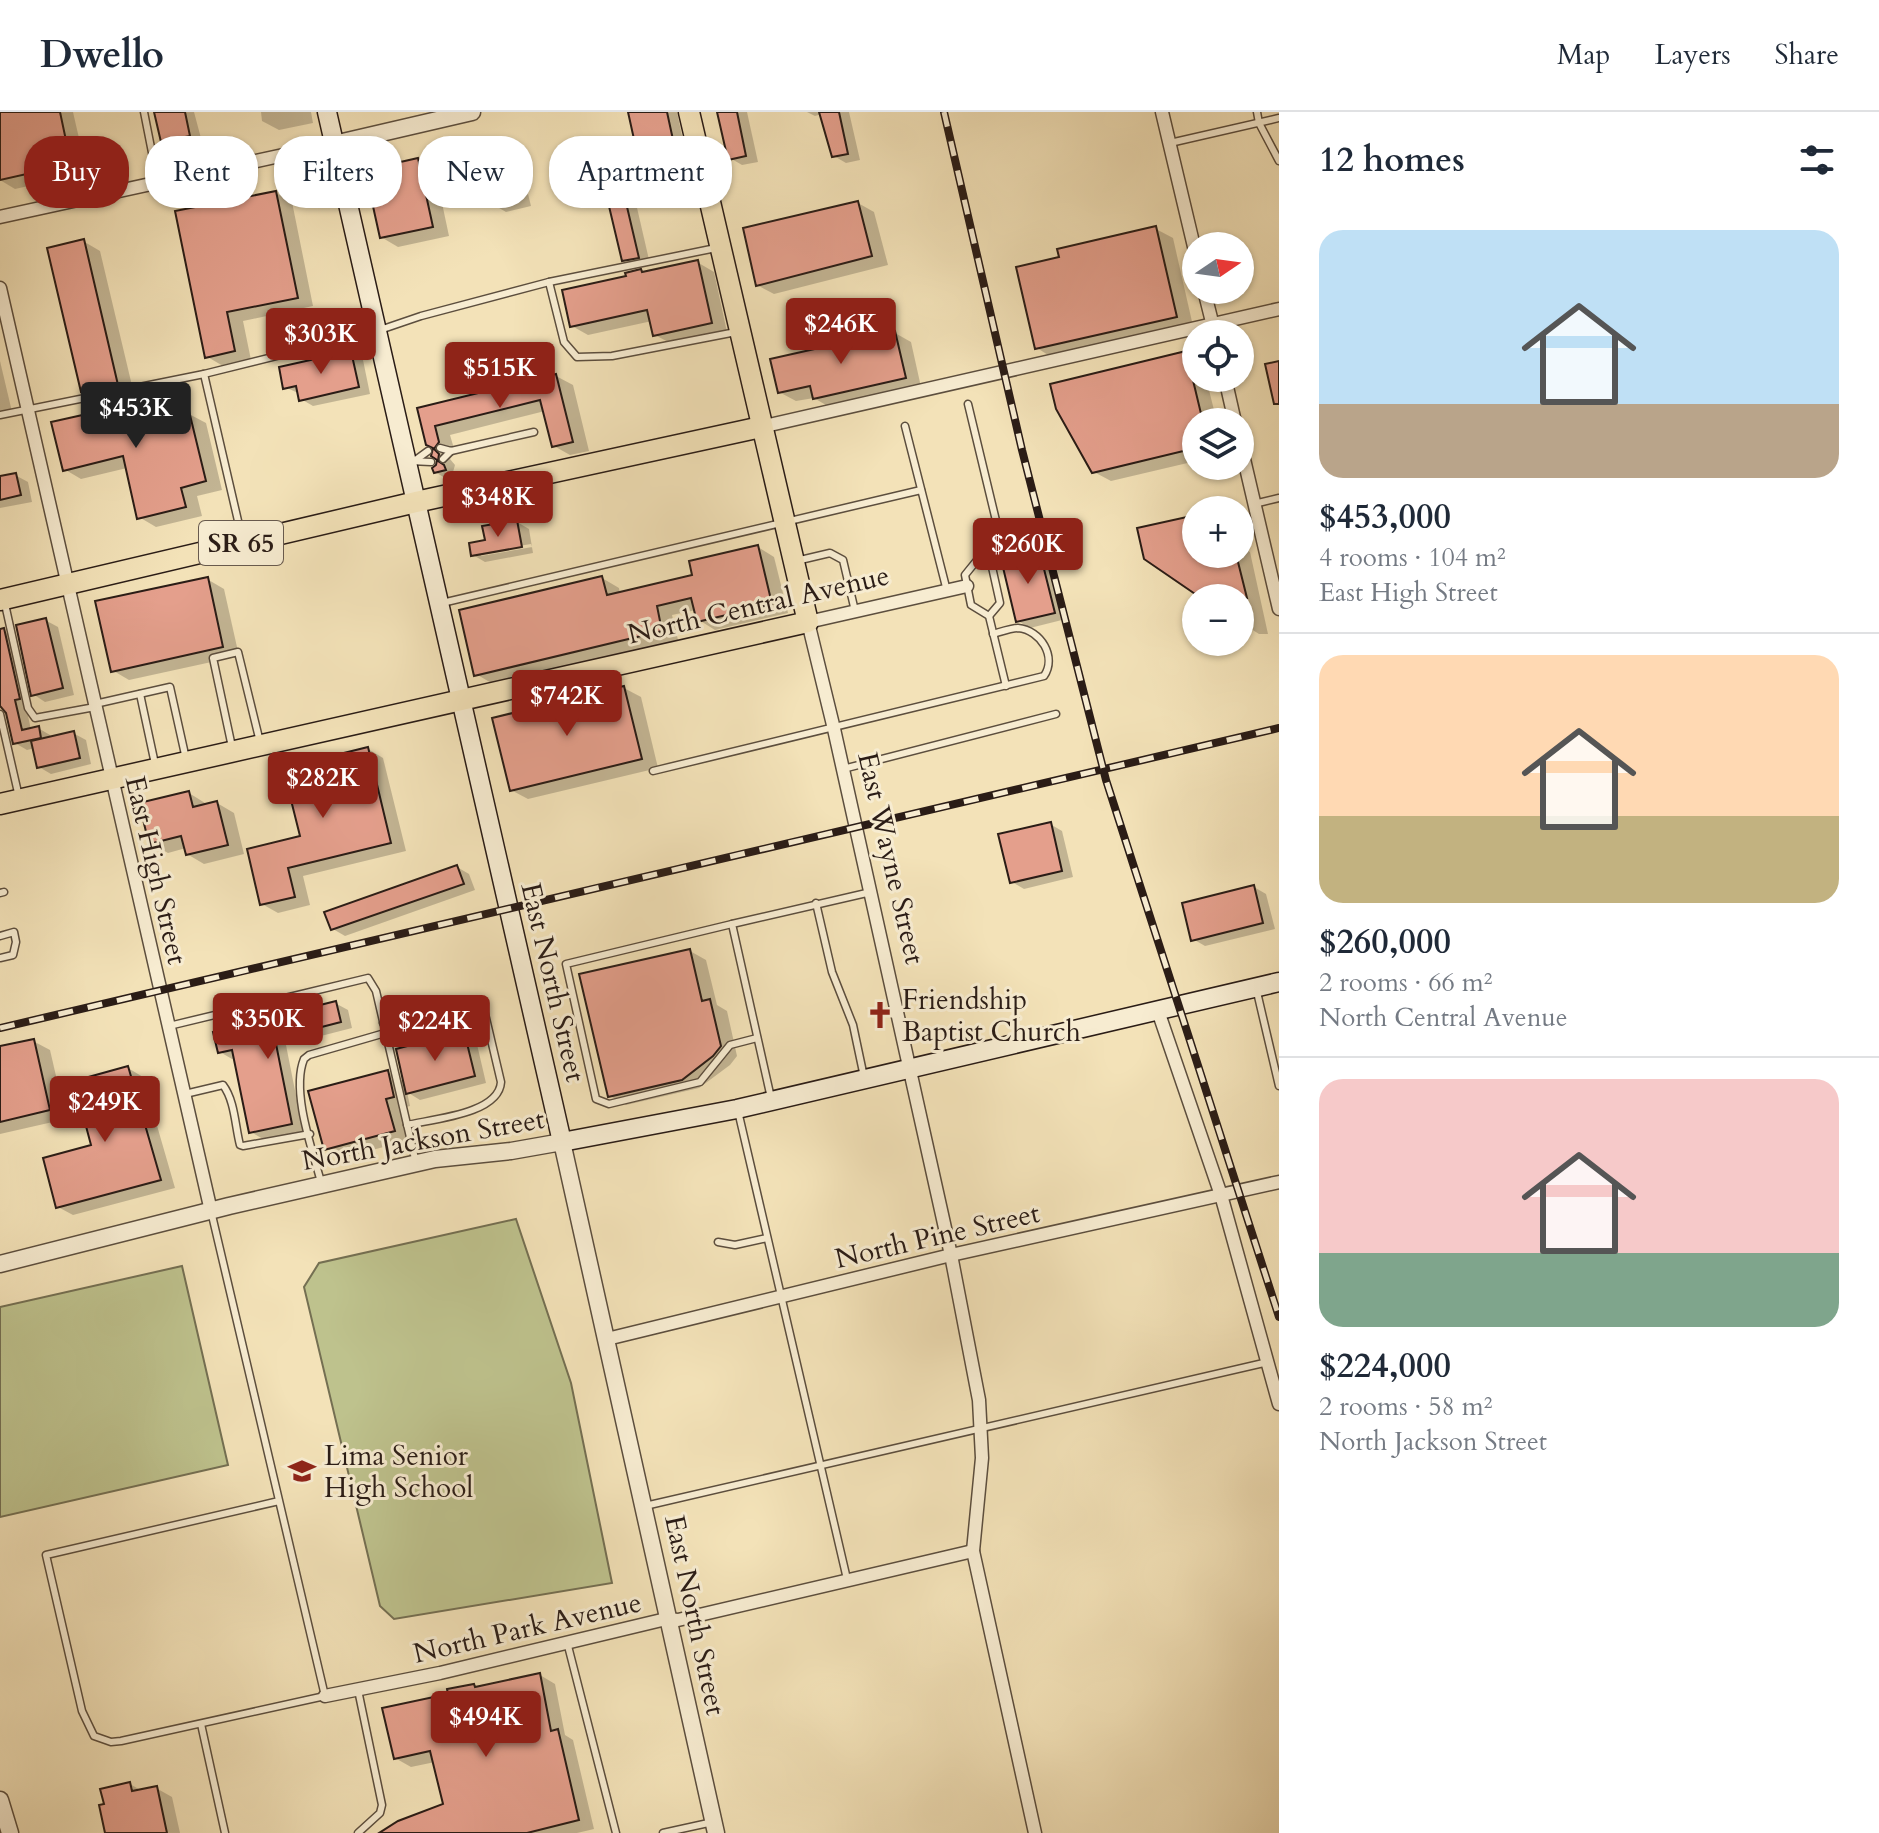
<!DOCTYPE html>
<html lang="en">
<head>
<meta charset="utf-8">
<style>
	body { margin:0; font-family:Cardo,serif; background:#f2f2f3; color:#1f2937; height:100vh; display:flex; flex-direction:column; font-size:30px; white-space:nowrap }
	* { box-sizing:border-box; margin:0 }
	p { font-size:26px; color:#747a83 }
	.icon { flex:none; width:44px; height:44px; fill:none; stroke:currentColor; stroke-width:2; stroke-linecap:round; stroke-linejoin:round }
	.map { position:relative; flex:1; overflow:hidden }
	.sheet { display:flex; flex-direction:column; background:#fff; width:600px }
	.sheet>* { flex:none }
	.top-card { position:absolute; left:24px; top:24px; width:760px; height:72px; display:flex; gap:16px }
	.needle { width:52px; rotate:77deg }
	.buttons { position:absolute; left:1182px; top:120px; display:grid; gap:16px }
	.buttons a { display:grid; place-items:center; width:72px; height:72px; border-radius:50%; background:#fff; box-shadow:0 2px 6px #0004; font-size:40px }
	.price { position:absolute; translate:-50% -68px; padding:0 18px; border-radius:8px; background:#8f2418; color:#fff; font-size:26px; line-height:52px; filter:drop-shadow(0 2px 4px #0008) }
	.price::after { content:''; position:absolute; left:50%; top:48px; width:24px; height:18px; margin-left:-12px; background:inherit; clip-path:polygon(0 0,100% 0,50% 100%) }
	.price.active { background:#222; color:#fff }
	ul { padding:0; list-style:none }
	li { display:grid; align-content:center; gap:16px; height:424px; padding:0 40px }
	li+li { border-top:2px solid #e0e1e3 }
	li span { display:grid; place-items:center; height:248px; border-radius:24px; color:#555 }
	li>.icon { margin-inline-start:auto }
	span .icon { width:144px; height:144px; fill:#fffc; stroke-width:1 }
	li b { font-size:34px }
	h2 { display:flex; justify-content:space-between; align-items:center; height:96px; padding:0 40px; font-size:34px }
	.tag { padding:0 28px; border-radius:32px; background:#fff; box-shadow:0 2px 6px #0004; font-size:28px; line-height:72px }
	.tag.active { background:#8f2418; color:#fff }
	header { display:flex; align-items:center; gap:48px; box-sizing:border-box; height:112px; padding:0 40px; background:#fff; border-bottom:2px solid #e0e1e3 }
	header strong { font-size:38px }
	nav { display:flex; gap:44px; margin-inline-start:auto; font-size:28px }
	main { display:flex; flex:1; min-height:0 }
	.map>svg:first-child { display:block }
	.garden { fill:#bec28d; stroke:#746f52; stroke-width:2 }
	.shadow { fill:#0003; fill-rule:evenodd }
	.building { fill:#e49f8c; stroke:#2a1c16; stroke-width:2 }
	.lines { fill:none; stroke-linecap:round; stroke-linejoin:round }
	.service-casing { stroke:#5c4e3e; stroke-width:9 }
	.minor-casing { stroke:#5c4e3e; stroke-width:15 }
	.tertiary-casing { stroke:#5c4e3e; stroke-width:19 }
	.secondary-casing { stroke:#2a1c16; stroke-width:21 }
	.primary-casing { stroke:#2a1c16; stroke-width:23 }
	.service { stroke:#f7ecd1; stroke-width:6 }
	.minor { stroke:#f7ecd1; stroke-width:12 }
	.tertiary { stroke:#f7ecd1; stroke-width:16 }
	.secondary { stroke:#f7ecd1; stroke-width:18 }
	.primary { stroke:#f3e2b8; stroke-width:20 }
	.rail-casing { stroke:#2a1c16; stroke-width:8 }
	.rail { stroke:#f7ecd1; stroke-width:5; stroke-dasharray:15; stroke-linecap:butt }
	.labels { text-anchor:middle; stroke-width:6; stroke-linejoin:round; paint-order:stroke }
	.shield { fill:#f7ecd1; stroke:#685a4e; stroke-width:2 }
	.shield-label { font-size:26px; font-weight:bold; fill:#2a1c16 }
	.street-label { font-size:28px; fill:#2a1c16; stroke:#f7ecd1 }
	.poi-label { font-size:28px; fill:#2a1c16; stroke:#f7ecd1; text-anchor:start }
</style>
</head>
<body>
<header>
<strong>Dwello</strong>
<nav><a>Map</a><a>Layers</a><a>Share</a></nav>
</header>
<main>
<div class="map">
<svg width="1279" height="1721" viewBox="0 0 1279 1721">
	<rect width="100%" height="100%" fill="#f3e2b8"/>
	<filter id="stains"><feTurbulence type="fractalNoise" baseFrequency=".0025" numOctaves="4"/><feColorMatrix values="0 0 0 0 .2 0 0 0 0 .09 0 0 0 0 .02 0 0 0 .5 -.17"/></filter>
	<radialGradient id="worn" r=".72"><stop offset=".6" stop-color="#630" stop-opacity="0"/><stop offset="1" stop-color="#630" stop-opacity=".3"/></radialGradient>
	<g class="garden">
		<polygon points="516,1107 571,1271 612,1471 394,1507 380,1494 304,1175 319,1151"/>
		<polygon points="182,1154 228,1353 0,1405 0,1195"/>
	</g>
	<g class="shadow">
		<polygon points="0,0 73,0 87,61 15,77 0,68"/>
		<polygon points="156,0 194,0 202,30 175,36 163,29"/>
		<polygon points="261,0 311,0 313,11 279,18 262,9"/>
		<polygon points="630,0 677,0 691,66 657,74 645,67"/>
		<polygon points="719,0 747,0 758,50 742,53 730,46"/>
		<polygon points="807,0 849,0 860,48 846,51 834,44 822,2 815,4"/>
		<polygon points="505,30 517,37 531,94 506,100 494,93"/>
		<polygon points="418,48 435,58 449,124 398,135 381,125"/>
		<polygon points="619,67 632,74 650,152 636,155 624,148"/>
		<polygon points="276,81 292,90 313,194 243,209 251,248 223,254 206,244"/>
		<polygon points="858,91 874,100 888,153 774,182 757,173"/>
		<polygon points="1156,117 1173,126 1193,214 1053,246 1037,236 1061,147"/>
		<polygon points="83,129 100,139 134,282 118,285 131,293 157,287 174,296 176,305 189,302 206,311 222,378 197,384 202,404 156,415 139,405 127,356 81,367 64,357 89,303 103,290 83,279"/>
		<polygon points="697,150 714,160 727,220 672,232 655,223 652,209 588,223 572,214 628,165 641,159 645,161"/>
		<polygon points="895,221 911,230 921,275 831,296 814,286 796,289 779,280"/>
		<polygon points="351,241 363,248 370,282 313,294 301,287 300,282 285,275"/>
		<polygon points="1186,241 1196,247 1196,266 1206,266 1217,310 1196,310 1196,349 1111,369 1094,360"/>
		<polygon points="0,249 13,304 0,307"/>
		<polygon points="556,264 573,273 589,339 570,343 554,334 545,299 450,323 455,340 450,347 455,353 453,360 461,367 452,370 435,360 439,347 434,343 435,336 428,332 420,298"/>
		<polygon points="15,363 28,370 32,390 0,396 0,366"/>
		<polygon points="1196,405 1196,442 1240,442 1240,435 1250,440 1268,522 1259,522 1240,510 1240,486 1204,486 1146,446"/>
		<path d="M 517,410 L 529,417 L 533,441 L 485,450 L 473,443 ZM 531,432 L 532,435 L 481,444 L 481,440 Z"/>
		<polygon points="758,435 774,445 788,501 715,518 699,508 696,498 672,503 678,528 493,572 476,562 602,466 619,476 620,482 695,464"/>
		<polygon points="1039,439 1051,446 1066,507 1030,516 1018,509"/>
		<polygon points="207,467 224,477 239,544 129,568 112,558"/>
		<polygon points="45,508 58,515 74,583 45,590 33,582"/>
		<polygon points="4,519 16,526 31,593 26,594 31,618 38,616 50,623 51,626 73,621 86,628 91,652 51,662 39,655 35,636 27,638 15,631 8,600 0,585 0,520"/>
		<polygon points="624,576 641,585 658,656 528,687 511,678"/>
		<polygon points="368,637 383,646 406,739 303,764 310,793 278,801 262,792 302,726"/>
		<polygon points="189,681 205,691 206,694 217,691 234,701 244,742 204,752 187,742 186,736 168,741 151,731"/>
		<polygon points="1050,712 1062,719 1073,765 1024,777 1012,770"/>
		<polygon points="457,755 469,762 475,778 345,824 333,817"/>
		<polygon points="1254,775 1266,782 1275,817 1205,834 1193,827"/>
		<polygon points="690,839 706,848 717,893 727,899 737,944 730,953 699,976 626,993 610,984"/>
		<polygon points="335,891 348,898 352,916 286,933 303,1019 263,1027 251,1020 236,946 232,947 220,940"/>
		<polygon points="464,921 476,928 486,971 420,988 407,980 410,994 402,996 410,1028 342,1046 326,1036 388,960 405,970"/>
		<polygon points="33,929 50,938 66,1007 0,1022 0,936"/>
		<polygon points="128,956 143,965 175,1076 73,1103 58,1095 93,1035"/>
		<polygon points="540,1563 555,1572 565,1623 573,1628 594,1717 577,1721 383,1721 446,1693 435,1650 411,1655 395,1646 450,1583 473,1574 478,1577"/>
		<polygon points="130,1672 142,1679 156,1676 172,1685 180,1721 107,1721"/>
	</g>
	<g class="building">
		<polygon points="0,0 60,0 71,52 0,68"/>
		<polygon points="154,0 185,0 190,24 161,30"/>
		<polygon points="628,0 667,0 680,60 643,68"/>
		<polygon points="717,0 737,0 746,44 728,48"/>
		<polygon points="819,0 839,0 848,42 832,45"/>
		<polygon points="506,27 520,88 492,94 478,34"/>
		<polygon points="418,46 433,115 380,126 365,58"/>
		<polygon points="620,65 639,146 622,149 603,69"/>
		<polygon points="276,79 298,186 227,200 235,239 205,246 175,99"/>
		<polygon points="858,89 872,144 756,174 743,116"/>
		<polygon points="1156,114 1177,205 1035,237 1016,155 1059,145 1057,137"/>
		<polygon points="84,127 118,273 81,280 47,136"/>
		<polygon points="698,148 712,211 653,224 647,198 570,215 562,178 626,164 625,161 641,157 642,160"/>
		<polygon points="895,219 906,266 813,287 810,274 778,281 770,247"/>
		<polygon points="351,239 359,275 299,289 296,274 283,277 279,255"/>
		<polygon points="1186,239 1203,310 1196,310 1196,336 1092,361 1056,297 1050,272"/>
		<polygon points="1279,249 1279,292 1274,292 1265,252"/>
		<polygon points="556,262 573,330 552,335 540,288 435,314 439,330 434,337 439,342 438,349 444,353 446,358 434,361 432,356 436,353 437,348 431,344 433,336 426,333 417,296"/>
		<polygon points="121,285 123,293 158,285 163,306 189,299 206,369 181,376 186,395 137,407 123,344 63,359 51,310 87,302 84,292"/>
		<polygon points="16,361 21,383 0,388 0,364"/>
		<polygon points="1196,403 1196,442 1236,442 1247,486 1201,486 1144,447 1137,416"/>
		<polygon points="517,408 522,435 471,444 469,431 485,428 482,414"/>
		<polygon points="758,433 772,492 697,510 691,486 657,494 662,519 474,564 459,498 602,464 607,483 692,463 689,449"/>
		<polygon points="1039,437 1055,501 1016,510 1001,447"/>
		<polygon points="208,465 223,535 111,560 95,489"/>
		<polygon points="46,506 63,576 31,584 16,513"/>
		<polygon points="4,516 20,587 15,588 22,618 39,614 41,626 13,632 6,601 0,594 0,517"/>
		<polygon points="624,574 642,647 510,679 492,606"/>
		<polygon points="74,619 80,646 37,656 31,629"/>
		<polygon points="368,635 391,731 288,756 295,785 260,793 247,737 300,724 283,656"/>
		<polygon points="189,679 193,695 217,689 228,733 186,743 181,724 149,732 139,691"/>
		<polygon points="1051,710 1062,759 1010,771 998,722"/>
		<polygon points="457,753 464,772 331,818 324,800"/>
		<polygon points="1254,773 1263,811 1191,829 1182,791"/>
		<polygon points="690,837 702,889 710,887 721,934 713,944 682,968 608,985 579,862"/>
		<polygon points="336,889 341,910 275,927 292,1012 249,1021 232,938 218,941 213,920"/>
		<polygon points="464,919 475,964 406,982 396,937"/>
		<polygon points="34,927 50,998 0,1010 0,934"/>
		<polygon points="128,954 161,1068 56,1096 43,1046 91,1033 74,969"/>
		<polygon points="388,958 394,985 386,987 395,1019 324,1038 308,979"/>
		<polygon points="540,1561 551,1619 558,1617 579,1708 527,1721 379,1721 398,1709 443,1692 430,1639 394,1647 382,1596 448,1582 447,1577 474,1572 475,1575"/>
		<polygon points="130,1670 132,1679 157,1674 167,1721 105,1721 99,1693 104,1692 100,1677"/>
	</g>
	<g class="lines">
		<g class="service-casing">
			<g id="service">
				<polyline points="144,0 158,71"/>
				<polyline points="1257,0 1259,11 1279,49"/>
				<polyline points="1170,31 1279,6"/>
				<polyline points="549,170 564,230 577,245 612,244 736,220"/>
				<polyline points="204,262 242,426"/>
				<polyline points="968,292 999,421 965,463 971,493 989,504 1006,574"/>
				<polyline points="0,303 204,262 377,219 421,204 549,170 716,136"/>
				<polyline points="905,314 947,479"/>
				<polyline points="440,336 451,339 534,320"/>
				<polyline points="417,347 428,339"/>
				<polyline points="443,347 451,339"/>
				<polyline points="410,349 431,350"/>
				<polyline points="1254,392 1279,386"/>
				<polyline points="988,437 1000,491 989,504"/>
				<polyline points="796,449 830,441 843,448 855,499"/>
				<polyline points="442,491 921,378"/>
				<polyline points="5,492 28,596 35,606 95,595"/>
				<polyline points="140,582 155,652"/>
				<polyline points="95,592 170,575 186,647"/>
				<polyline points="0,602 19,685"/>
				<polyline points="232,635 213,546 238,540 260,630"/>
				<polyline points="843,657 1056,602"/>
				<path d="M 653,659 L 1044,564 C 1057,545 1041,518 1018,516 C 1011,516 1000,520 993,522"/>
				<polyline points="0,781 4,780"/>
				<polyline points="816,791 832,860 853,913 864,965"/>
				<polyline points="732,812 566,852 596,987 609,992 700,970 730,933 757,926"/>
				<polyline points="0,824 14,820 16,830 13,843 0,846"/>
				<polyline points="1257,880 1279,974"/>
				<path d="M 383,911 L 468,890 L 479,890 L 485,902 L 501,970 C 499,1002 433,1007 407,1013"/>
				<polyline points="169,914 368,866 376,879 416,1051"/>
				<path d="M 185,982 L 223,973 C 235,989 235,1014 240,1033 L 243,1034 L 310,1022"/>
				<polyline points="771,986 732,812 871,780"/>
				<polyline points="738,999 847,1467"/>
				<path d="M 321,1070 C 312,1037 291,979 304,947 L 309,943 L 385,921"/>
				<path d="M 211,1099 C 249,1261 287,1423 325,1584 L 121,1629 L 111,1630 L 94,1624 L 82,1599 L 46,1443 L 279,1389"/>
				<polyline points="718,1130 735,1133 767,1126"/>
				<polyline points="645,1394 1268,1250"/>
				<polyline points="567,1530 616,1721"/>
				<polyline points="358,1578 382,1693 380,1701 358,1721"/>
				<polyline points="201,1612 225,1721"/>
				<polyline points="663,1721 713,1710"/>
			</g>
		</g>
		<g class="minor-casing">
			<g id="minor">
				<polyline points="1162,0 1196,143"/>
				<polyline points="0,105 334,32"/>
				<polyline points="0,176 211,1099"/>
				<polyline points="1204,178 1215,222"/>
				<polyline points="1225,266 1235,310"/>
				<polyline points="761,315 1279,197"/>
				<polyline points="1240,330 1279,497"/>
				<polyline points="967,474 808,510 834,617 951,1143 979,1288 982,1346 973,1439 1035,1721"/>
				<polyline points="1158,899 1221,1083 1279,1292"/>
				<polyline points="607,1227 951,1143 1279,1070"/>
				<polyline points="325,1584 440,1561 666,1507 678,1508 973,1439"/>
			</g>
		</g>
		<g class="tertiary-casing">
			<g id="tertiary">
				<polyline points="334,32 472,0"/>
				<polyline points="0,1152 229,1094 435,1047 511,1039 562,1030 716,1721"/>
				<polyline points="0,1688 10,1721"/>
			</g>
		</g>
		<g class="secondary-casing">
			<polyline id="secondary" points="327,0 562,1030 737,997 1279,870"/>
		</g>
		<g class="primary-casing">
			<g id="primary">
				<polyline points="0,488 416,390 761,315"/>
				<polyline points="0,692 808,510 689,0"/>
			</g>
		</g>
		<use href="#service" class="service"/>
		<use href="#minor" class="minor"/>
		<use href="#tertiary" class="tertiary"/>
		<use href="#secondary" class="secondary"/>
		<use href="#primary" class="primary"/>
		<g class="rail-casing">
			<g id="rail">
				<polyline points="944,0 1022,338 1106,668 1279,1205"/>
				<polyline points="0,916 1279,616"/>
			</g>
		</g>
		<use href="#rail" class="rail"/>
	</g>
	<defs>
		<g id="church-bare" transform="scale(2.16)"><path d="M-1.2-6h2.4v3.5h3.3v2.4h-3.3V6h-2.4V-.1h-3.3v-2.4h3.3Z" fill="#8f2418" stroke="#f7ecd1" stroke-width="2.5" paint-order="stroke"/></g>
		<g id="school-bare" transform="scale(2.16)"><path d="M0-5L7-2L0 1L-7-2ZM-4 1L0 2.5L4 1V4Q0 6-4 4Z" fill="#8f2418" stroke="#f7ecd1" stroke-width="2.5" paint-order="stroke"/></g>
	</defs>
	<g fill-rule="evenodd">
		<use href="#church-bare" x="880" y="903"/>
		<use href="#school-bare" x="302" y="1359"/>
	</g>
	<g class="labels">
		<rect class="shield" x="199" y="409" width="84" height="44" rx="6"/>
		<g class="shield-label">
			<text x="241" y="440">SR 65</text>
		</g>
		<g class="street-label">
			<text transform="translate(758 492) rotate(-13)" y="10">North Central Avenue</text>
			<text transform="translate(892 746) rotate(77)" y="10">East Wayne Street</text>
			<text transform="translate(157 758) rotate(77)" y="10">East High Street</text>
			<text transform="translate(554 870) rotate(77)" y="10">East North Street</text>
			<text transform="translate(423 1027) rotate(-10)" y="10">North Jackson Street</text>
			<text transform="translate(937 1123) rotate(-13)" y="10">North Pine Street</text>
			<text transform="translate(696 1503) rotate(78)" y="10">East North Street</text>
			<text transform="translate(527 1515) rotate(-13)" y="10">North Park Avenue</text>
		</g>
		<g class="poi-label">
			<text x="902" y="897">Friendship<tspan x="902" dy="32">Baptist Church</tspan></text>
			<text x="324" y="1353">Lima Senior<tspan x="324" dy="32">High School</tspan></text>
		</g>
	</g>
	<rect width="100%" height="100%" filter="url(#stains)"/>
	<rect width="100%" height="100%" fill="url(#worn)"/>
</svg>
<div class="buttons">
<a><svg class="needle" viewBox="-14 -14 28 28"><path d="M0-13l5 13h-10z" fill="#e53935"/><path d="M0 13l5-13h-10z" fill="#747a83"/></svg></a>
<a><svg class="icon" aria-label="locate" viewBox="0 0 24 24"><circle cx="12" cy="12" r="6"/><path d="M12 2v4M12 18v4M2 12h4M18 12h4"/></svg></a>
<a><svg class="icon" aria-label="layers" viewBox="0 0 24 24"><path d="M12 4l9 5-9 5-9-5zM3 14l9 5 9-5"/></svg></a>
<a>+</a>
<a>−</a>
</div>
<b class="price" style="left:841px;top:254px">$246K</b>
<b class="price" style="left:321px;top:264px">$303K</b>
<b class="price" style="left:500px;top:298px">$515K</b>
<b class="price active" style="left:136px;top:338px">$453K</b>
<b class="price" style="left:498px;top:427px">$348K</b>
<b class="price" style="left:1028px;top:474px">$260K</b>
<b class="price" style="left:567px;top:626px">$742K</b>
<b class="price" style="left:323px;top:708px">$282K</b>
<b class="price" style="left:268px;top:949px">$350K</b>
<b class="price" style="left:435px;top:951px">$224K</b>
<b class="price" style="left:105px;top:1032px">$249K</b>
<b class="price" style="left:486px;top:1647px">$494K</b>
<div class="top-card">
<a class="tag active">Buy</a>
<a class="tag">Rent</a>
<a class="tag">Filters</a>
<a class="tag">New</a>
<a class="tag">Apartment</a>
</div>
</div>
<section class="sheet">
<h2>12 homes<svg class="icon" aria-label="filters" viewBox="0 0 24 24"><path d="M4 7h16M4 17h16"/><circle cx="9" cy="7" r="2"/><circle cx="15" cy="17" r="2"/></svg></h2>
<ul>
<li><span style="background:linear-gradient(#bfe0f5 70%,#b9a48a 0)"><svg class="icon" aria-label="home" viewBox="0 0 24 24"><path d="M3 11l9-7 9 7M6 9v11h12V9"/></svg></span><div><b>$453,000</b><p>4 rooms · 104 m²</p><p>East High Street</p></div></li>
<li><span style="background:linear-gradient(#ffd9b3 65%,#c2b280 0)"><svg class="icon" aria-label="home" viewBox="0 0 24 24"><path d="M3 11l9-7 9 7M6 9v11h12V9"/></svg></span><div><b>$260,000</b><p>2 rooms · 66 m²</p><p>North Central Avenue</p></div></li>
<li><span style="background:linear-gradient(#f6c9c9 70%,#7fa58c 0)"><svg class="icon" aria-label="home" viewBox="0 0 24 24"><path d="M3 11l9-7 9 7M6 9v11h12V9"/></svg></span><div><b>$224,000</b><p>2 rooms · 58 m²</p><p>North Jackson Street</p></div></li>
</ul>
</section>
</main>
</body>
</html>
